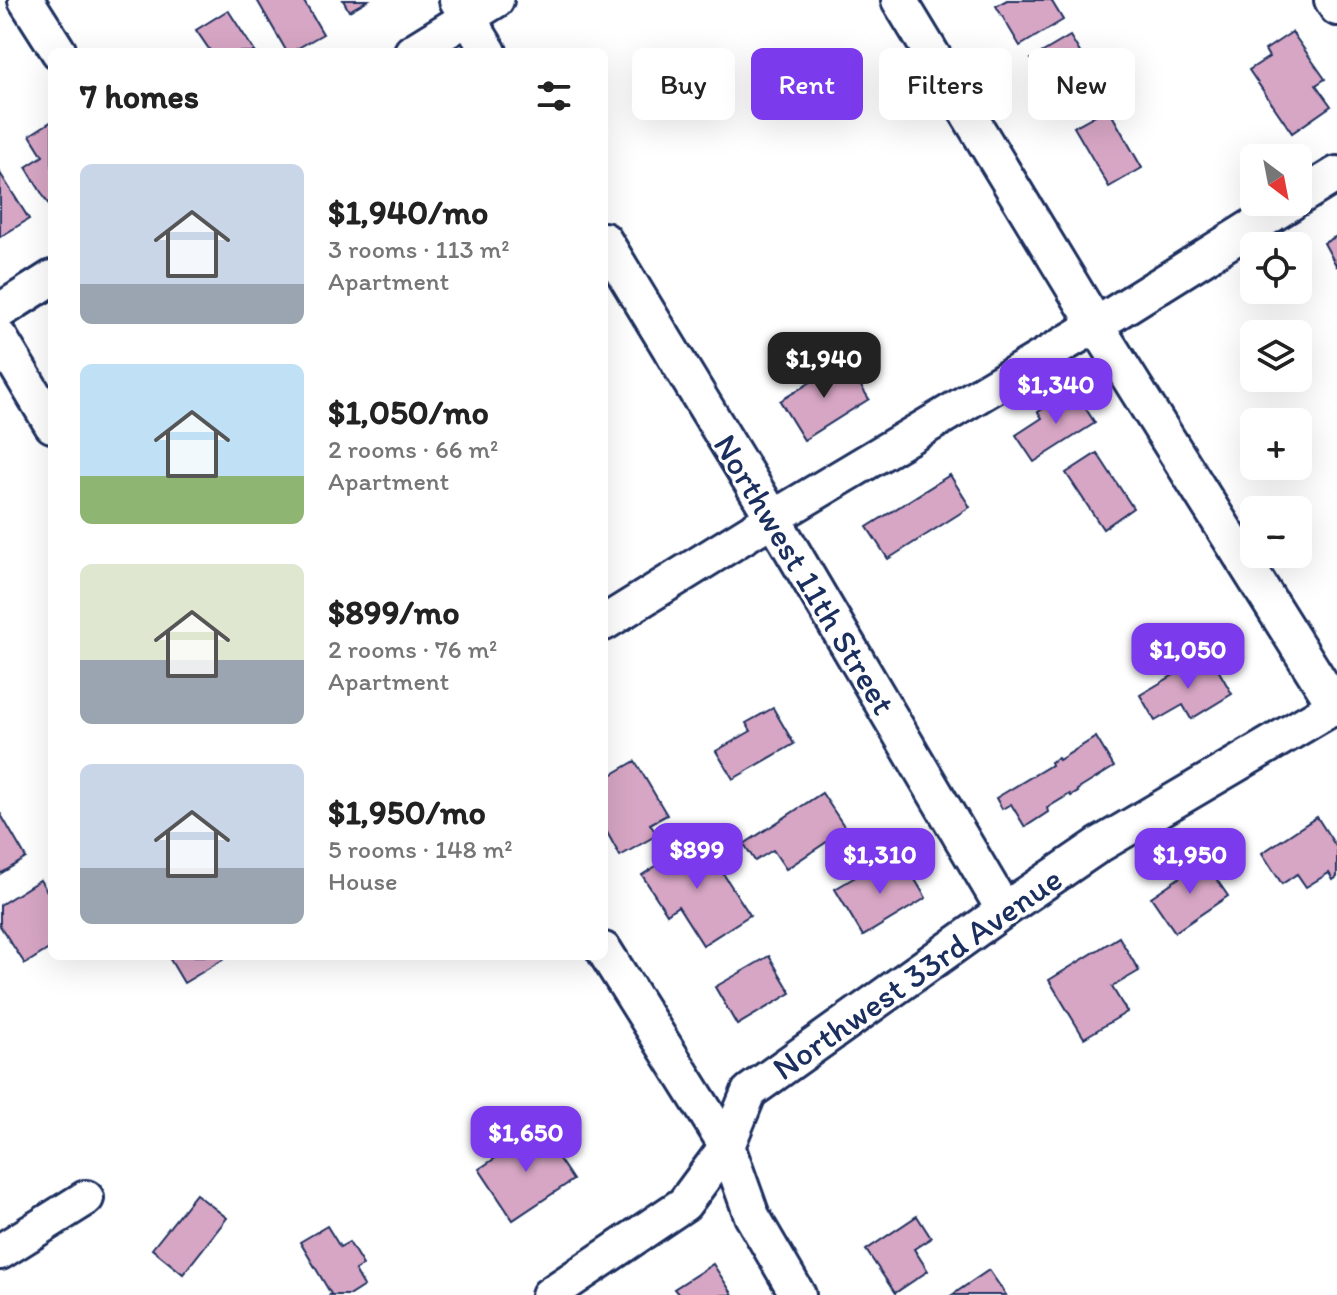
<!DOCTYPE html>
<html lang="en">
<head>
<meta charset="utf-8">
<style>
	body { margin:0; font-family:Itim,sans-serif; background:#f2f2f2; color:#222; height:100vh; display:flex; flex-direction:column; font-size:30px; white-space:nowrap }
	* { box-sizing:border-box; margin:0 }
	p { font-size:26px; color:#767676 }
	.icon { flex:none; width:44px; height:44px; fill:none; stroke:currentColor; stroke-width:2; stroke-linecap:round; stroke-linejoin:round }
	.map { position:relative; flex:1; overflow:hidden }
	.sheet { position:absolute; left:48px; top:48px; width:560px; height:912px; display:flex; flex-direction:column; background:#fff; border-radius:12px; box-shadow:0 8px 32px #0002 }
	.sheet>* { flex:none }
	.hud { position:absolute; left:632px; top:48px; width:584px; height:72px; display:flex; gap:16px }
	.needle { width:52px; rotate:148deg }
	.fabs { position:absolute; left:1240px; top:144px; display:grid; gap:16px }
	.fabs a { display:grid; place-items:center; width:72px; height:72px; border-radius:12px; background:#fff; box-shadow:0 8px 32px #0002; font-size:40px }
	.price { position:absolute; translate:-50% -68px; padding:0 18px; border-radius:16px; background:#7c3aed; color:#fff; font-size:26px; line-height:52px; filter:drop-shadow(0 2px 4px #0008) }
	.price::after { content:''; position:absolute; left:50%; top:48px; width:24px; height:18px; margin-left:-12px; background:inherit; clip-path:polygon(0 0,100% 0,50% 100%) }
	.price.on { background:#222; color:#fff }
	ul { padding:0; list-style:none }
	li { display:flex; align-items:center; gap:24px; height:200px; padding:0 32px }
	li span { display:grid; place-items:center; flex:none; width:224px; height:160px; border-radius:12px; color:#555 }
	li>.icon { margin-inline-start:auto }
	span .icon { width:96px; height:96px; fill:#fffc; stroke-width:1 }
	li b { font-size:34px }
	h2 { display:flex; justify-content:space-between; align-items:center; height:96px; padding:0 32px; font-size:34px }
	.chip { padding:0 28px; border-radius:12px; background:#fff; box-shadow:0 8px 32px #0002; font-size:28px; line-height:72px }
	.chip.on { background:#7c3aed; color:#fff }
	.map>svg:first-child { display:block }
	.building { fill:#d7a6c4; stroke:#1b2f5e; stroke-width:2 }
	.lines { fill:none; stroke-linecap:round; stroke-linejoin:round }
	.street-casing { stroke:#1b2f5e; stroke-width:40 }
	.street { stroke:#fff; stroke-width:34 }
	.labels { text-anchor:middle; stroke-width:6; stroke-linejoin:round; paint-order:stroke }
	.street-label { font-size:34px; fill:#1b2f5e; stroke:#fff }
</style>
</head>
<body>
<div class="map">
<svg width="1337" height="1295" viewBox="0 0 1337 1295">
	<rect width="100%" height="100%" fill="#fff"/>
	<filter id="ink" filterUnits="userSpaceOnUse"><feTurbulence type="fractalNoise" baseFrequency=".0125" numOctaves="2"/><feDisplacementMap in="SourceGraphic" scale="16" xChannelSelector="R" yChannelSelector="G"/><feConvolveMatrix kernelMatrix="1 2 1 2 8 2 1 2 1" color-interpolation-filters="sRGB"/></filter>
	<g filter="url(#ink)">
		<g class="building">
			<polygon points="257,0 303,0 323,34 291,52 287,52"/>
			<polygon points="343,0 368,0 349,11"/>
			<polygon points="1007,0 1051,0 1063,20 1020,46 996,6"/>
			<polygon points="228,10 255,52 211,52 196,30"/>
			<polygon points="1292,32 1325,79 1316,85 1331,106 1292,133 1249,70 1269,57 1265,50"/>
			<polygon points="1070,36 1093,74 1054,97 1031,59"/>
			<polygon points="1108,108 1142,168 1109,187 1074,127"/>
			<polygon points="52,121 52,205 50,207 26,167 43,156 30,135"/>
			<polygon points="0,173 29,219 0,237"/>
			<polygon points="1337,236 1337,267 1324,243"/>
			<polygon points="845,361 869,399 804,440 780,401"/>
			<polygon points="1073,389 1095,423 1034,462 1016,435 1042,418 1038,412"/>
			<polygon points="1097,453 1133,508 1103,529 1066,473"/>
			<polygon points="950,475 970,507 888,559 867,527"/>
			<polygon points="1209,654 1232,694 1191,719 1183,705 1155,721 1140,695"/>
			<polygon points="773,708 794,744 733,779 716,751 751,731 746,723"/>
			<polygon points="1096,737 1114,767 1077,790 1078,792 1071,796 1070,794 1047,808 1048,812 1025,827 1011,804 1002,809 996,798 1051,765 1050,762 1058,758 1059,760"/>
			<polygon points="635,761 667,815 650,824 657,835 620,856 604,827 604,779"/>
			<polygon points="822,793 846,829 786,869 773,850 755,861 744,844"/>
			<polygon points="0,813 26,858 0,874"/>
			<polygon points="1317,817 1337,848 1337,877 1333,880 1329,873 1306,887 1297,874 1282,884 1262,853"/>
			<polygon points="700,838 750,915 703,945 678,906 667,914 642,875"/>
			<polygon points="884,860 891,872 905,863 926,898 863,936 835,889"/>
			<polygon points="1204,861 1228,896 1175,932 1151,897"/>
			<polygon points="40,880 52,899 52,933 48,936 52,942 52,947 25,964 0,926 0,905"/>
			<polygon points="1119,937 1139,971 1112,987 1127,1012 1084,1038 1049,980"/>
			<polygon points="168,956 229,956 184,983"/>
			<polygon points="769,956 791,993 737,1025 715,987"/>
			<polygon points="539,1129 573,1180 513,1220 479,1169"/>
			<polygon points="196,1194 227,1218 183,1274 152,1249"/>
			<polygon points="917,1216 931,1238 914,1249 928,1271 895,1293 866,1250"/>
			<polygon points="327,1226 340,1247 349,1242 363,1265 355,1270 364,1286 350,1295 330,1295 331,1294 300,1242"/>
			<polygon points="713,1264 733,1295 679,1295 674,1289"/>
			<polygon points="989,1270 1006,1295 952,1295"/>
		</g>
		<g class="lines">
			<g class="street-casing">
				<g id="street">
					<polyline points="26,0 59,52"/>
					<polyline points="457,0 489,52"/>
					<polyline points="899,0 1096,325 1337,709"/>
					<polyline points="1332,0 1337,8"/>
					<polyline points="412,52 496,0"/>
					<polyline points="1298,198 1337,174"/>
					<polyline points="604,240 773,518 1004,910"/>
					<polyline points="0,311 52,278"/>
					<polyline points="0,338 52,425"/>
					<polyline points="604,623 773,518 1096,325 1292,202"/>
					<polyline points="604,950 727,1146 752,1216 798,1295"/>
					<polyline points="0,1252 86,1198"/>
					<polyline points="549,1295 684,1204 727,1146 749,1092 1004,910 1099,845 1337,705"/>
				</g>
			</g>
			<use href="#street" class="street"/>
		</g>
	</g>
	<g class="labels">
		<g class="street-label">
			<text transform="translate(805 574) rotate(59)" y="12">Northwest 11th Street</text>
			<text transform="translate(917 973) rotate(-35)" y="12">Northwest 33rd Avenue</text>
		</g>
	</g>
</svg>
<div class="fabs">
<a><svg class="needle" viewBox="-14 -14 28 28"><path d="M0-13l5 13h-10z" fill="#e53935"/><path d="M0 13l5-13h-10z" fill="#767676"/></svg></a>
<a><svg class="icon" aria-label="locate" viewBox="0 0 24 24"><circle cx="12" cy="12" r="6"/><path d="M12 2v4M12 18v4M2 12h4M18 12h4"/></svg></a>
<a><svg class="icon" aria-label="layers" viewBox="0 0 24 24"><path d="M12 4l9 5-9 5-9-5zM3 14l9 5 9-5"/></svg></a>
<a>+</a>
<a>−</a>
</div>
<b class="price on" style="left:824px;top:400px">$1,940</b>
<b class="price" style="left:1056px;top:426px">$1,340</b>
<b class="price" style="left:1188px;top:691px">$1,050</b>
<b class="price" style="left:697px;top:891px">$899</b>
<b class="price" style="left:880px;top:896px">$1,310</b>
<b class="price" style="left:1190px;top:896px">$1,950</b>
<b class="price" style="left:526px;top:1174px">$1,650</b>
<div class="hud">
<a class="chip">Buy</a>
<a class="chip on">Rent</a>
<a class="chip">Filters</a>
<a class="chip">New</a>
</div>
<section class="sheet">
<h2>7 homes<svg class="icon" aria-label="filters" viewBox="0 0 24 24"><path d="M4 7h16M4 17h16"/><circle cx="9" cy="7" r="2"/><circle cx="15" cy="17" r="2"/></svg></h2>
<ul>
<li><span style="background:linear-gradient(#c9d6e8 75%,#9aa5b1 0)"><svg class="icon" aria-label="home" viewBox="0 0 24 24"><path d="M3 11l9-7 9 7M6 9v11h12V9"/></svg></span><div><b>$1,940/mo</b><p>3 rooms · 113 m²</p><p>Apartment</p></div></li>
<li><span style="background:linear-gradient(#bfe0f5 70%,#8fb573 0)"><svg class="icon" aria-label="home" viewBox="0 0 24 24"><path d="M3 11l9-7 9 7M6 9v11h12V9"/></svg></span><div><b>$1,050/mo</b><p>2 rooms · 66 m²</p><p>Apartment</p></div></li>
<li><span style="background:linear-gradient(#dfe7d0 60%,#9aa5b1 0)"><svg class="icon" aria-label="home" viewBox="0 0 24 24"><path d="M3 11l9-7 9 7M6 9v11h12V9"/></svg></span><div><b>$899/mo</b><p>2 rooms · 76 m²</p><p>Apartment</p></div></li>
<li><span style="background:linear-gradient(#c9d6e8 65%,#9aa5b1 0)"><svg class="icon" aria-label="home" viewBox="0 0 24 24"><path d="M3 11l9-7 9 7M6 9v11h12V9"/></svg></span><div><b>$1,950/mo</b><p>5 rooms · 148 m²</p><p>House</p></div></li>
</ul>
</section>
</div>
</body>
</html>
